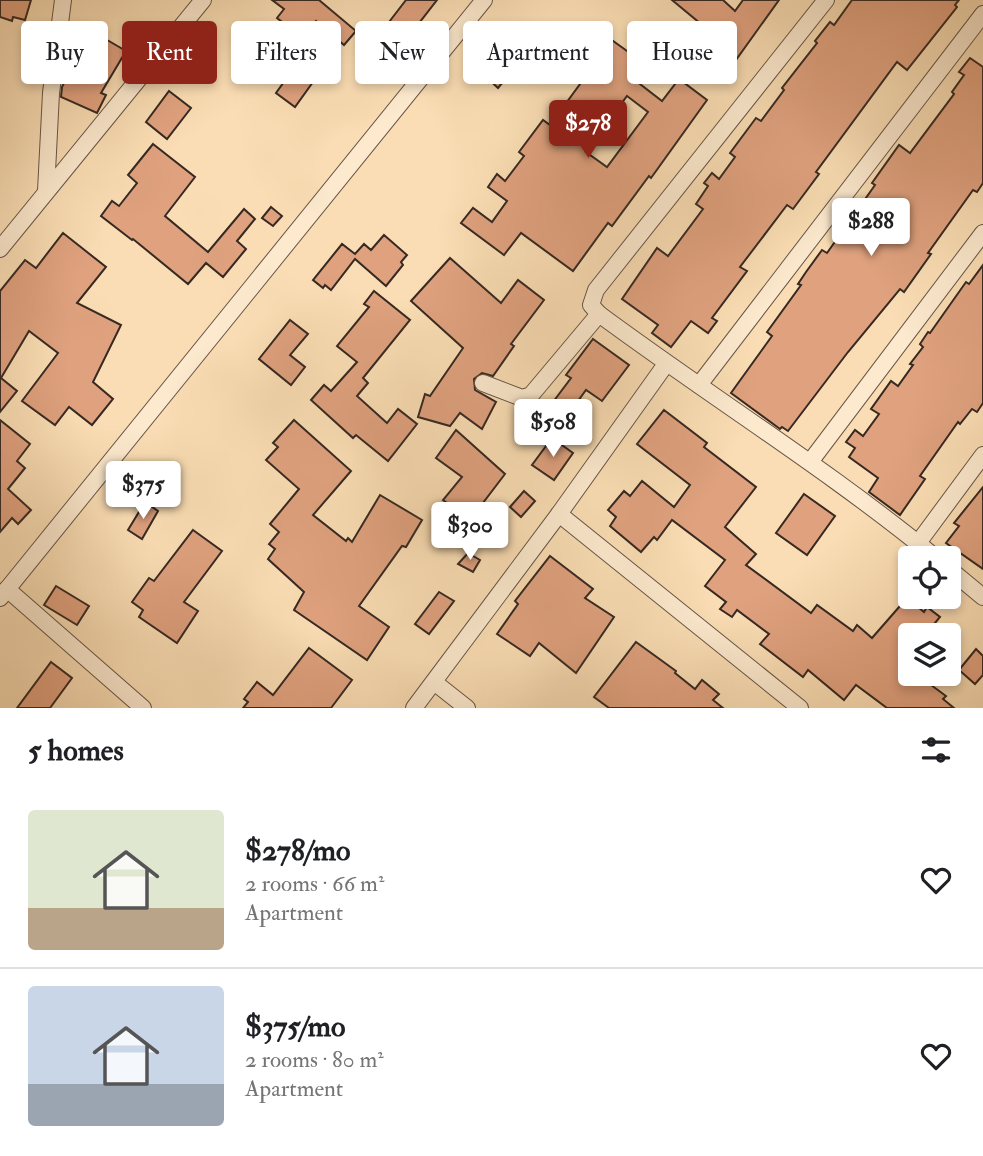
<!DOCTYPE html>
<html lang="en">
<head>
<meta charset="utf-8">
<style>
	body { margin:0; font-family:"IM FELL Double Pica",serif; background:#f2f2f2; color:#202124; height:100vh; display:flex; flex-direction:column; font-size:26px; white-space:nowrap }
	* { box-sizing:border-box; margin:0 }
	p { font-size:23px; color:#757577 }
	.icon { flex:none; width:38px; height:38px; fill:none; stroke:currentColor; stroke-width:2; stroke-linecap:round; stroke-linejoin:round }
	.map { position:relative; height:708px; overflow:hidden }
	.panel { display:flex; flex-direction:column; background:#fff; flex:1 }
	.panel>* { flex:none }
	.top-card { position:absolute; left:21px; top:21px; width:942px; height:63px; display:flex; gap:14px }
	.buttons { position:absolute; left:898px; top:546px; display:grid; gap:14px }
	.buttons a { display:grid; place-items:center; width:63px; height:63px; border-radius:7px; background:#fff; box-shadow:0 4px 10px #0003; font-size:35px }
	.price { position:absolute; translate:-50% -60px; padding:0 16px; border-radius:7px; background:#fff; color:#222; font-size:23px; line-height:46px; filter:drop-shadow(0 2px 4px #0008) }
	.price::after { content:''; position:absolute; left:50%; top:42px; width:21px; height:16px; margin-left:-10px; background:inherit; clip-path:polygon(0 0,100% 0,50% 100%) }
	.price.on { background:#8f2418; color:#fff }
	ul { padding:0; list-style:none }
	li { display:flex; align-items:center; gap:21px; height:175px; padding:0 28px }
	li+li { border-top:2px solid #e0e0e0 }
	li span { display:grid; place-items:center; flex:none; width:196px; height:140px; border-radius:7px; color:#555 }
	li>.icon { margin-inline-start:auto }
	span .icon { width:84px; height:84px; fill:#fffc; stroke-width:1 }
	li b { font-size:30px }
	h2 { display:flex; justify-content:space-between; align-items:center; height:84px; padding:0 28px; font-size:30px }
	.tag { padding:0 24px; border-radius:7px; background:#fff; box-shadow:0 4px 10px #0003; font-size:24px; line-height:63px }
	.tag.on { background:#8f2418; color:#fff }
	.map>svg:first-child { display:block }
	.building { fill:#dfa17e; stroke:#362922; stroke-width:2; fill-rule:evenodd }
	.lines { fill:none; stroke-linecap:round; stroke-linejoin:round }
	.minor-casing { stroke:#675646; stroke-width:18 }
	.minor { stroke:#fce9ce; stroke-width:16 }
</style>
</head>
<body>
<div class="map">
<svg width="983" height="708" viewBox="0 0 983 708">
	<rect width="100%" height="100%" fill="#faddb4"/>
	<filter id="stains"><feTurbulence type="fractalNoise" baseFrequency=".00286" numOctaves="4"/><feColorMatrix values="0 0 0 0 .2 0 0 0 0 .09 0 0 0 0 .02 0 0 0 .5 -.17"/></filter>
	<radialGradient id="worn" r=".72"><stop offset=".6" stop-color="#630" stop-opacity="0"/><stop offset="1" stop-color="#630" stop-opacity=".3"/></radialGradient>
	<g class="building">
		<polygon points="0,0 31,0 25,20 13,17 12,21 0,17"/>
		<polygon points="272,0 319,0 356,31 344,45 316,21 303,38 277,18 284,9"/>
		<polygon points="406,0 437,0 395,54 376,39"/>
		<polygon points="672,0 723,0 735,11 743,0 779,0 723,78 696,57 713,34"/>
		<polygon points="852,0 959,0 955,5 957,7 907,70 897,62 816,172 819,174 793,209 787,205 740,267 747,271 712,318 717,321 708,333 691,321 671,347 652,333 658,325 622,299 657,248 668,256 703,209 696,204 708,186 704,183 712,173 719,179 735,157 730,153 756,118 761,121 784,90 782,88 817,43 815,41 830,22 834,25"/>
		<polygon points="85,27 126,51 101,93 106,95 97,113 61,97 62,87 79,53 72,49"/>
		<path d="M 609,38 L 634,56 L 630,63 L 646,75 L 640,84 L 662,101 L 679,79 L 707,100 L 651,178 L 649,176 L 612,226 L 608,223 L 573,271 L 521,233 L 504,255 L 461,223 L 473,208 L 492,222 L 507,201 L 488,187 L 497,174 L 505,181 L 524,156 L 519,152 L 543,120 L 550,125 L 591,69 L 588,67 ZM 627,96 L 648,112 L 607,167 L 586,152 Z"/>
		<polygon points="518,41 527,49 505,74 508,76 498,88 484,75 494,64 496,66"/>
		<polygon points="970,58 983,67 983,183 977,192 973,190 928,253 931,254 904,292 900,289 848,352 788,431 782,427 780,429 731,393 772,336 767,332 801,285 798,284 806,272 822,250 827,253 875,185 872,183 899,145 910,153 954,94 952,92 964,75 959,72"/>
		<polygon points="299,61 318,75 295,107 276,93"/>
		<polygon points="169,91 191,108 167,139 146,122"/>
		<polygon points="153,144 195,177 165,216 208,252 244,209 255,219 237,241 246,249 223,277 206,263 188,284 133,239 132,240 101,216 112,201 119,206 137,183 128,175"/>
		<polygon points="271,207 282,216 273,226 262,218"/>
		<polygon points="63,233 106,267 77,303 121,325 93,382 113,399 92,425 69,407 55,425 22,401 58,353 29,331 1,378 17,391 0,412 0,291 25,260 36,268"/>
		<polygon points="384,235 407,255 401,262 403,265 386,286 355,259 331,290 325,285 323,288 313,280 342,244 355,254 364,244 371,250"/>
		<polygon points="450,258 501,303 518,280 544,300 511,344 514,346 493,376 482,373 474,379 475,390 496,402 482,429 460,413 450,426 418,417 425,394 430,396 463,348 411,301"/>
		<polygon points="983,265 983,403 977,412 972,409 960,424 958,422 920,476 925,479 900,515 869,492 878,478 849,457 855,448 846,442 855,430 863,436 879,414 871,409 891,381 898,386 913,365 910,364 923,347 920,344 928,332 930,333 966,282 969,284"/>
		<polygon points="374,291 410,320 363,378 368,383 357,396 387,423 398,409 417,424 388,461 356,435 353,438 311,400 324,385 331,391 357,362 337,346 369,307 364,304"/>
		<polygon points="290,320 308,334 290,355 305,367 291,385 259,359"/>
		<polygon points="593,339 629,365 602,401 586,390 557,430 541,418 571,378 566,375"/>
		<polygon points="664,410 707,443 704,447 756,487 725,527 756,554 746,565 811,613 817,605 853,631 857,625 872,638 907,598 924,612 927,607 940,617 935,623 949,635 910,635 910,674 917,674 927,682 946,696 943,699 954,708 887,708 856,685 844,700 808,670 803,677 760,644 769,634 737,610 732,617 720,609 726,602 705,586 725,560 672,520 657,540 654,537 641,552 610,526 616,517 608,510 624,491 630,496 642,481 674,507 690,485 637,444"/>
		<polygon points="0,420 30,444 17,461 25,468 8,489 31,510 18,524 12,518 0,532"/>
		<polygon points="294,420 351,471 313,515 346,541 348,538 352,542 380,495 422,520 406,547 402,546 359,606 389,627 367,660 294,610 304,592 268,559 275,549 269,544 279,532 270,524 299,489 266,460 278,447 273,443"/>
		<polygon points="456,430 505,474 470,520 443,500 462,477 436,458"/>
		<polygon points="552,438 573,453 554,480 532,465"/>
		<polygon points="983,487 983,569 946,543 959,526 954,523"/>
		<polygon points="524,491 535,501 521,517 510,507"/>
		<polygon points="804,494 835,516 807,555 776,533"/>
		<polygon points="145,502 158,511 142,539 128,530"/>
		<polygon points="193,530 222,551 184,602 198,611 177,643 139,617 143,610 132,602 149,578 154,581"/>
		<polygon points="468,553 480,560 473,572 458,564"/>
		<polygon points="550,556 593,589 585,598 614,617 576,673 539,643 530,656 497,634 518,604 515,601"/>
		<polygon points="56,586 89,606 77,625 44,605"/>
		<polygon points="439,592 454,601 429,634 415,624"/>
		<polygon points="636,642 676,671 675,673 695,689 702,680 719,694 713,700 723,708 609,708 594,697"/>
		<polygon points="309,648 352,680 331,708 243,708 248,702 244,699 257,682 273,695"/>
		<polygon points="976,649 983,656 983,675 975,684 959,670"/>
		<polygon points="51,662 72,678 50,708 17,708"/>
	</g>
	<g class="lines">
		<g class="minor-casing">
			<g id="minor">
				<path d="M 826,0 L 596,290 L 591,305 L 599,314 C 711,397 829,470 936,558"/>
				<polyline points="46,191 51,93 63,0"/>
				<polyline points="0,249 203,0"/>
				<polyline points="483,383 522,398 531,395 599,314"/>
				<polyline points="699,385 983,14"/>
				<polyline points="810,462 983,233"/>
				<polyline points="559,514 800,708"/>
				<polyline points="918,543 983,455"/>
				<polyline points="948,568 983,597"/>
				<polyline points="7,589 143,708"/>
				<polyline points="0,598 484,0"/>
				<polyline points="434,682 467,708"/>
				<polyline points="414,708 559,514 666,364"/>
			</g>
		</g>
		<use href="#minor" class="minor"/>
	</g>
	<rect width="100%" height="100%" filter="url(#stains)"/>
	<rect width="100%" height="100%" fill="url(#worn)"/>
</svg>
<div class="buttons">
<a><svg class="icon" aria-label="locate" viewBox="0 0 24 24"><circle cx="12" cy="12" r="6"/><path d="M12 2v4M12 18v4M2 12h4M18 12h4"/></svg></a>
<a><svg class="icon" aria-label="layers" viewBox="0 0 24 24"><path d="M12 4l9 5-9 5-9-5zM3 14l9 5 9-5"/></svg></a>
</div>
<b class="price on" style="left:588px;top:160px">$278</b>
<b class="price" style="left:871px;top:258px">$288</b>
<b class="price" style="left:553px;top:459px">$508</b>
<b class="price" style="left:143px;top:521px">$375</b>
<b class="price" style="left:470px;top:562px">$300</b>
<div class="top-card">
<a class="tag">Buy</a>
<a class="tag on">Rent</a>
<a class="tag">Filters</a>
<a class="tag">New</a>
<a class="tag">Apartment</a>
<a class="tag">House</a>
</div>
</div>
<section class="panel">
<h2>5 homes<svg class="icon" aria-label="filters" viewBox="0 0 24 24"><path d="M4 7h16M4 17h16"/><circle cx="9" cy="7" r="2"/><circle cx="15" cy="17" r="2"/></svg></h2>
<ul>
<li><span style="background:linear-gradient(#dfe7d0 70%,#b9a48a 0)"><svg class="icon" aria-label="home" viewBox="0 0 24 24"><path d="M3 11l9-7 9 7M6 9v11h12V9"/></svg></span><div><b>$278/mo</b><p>2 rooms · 66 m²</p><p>Apartment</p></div><svg class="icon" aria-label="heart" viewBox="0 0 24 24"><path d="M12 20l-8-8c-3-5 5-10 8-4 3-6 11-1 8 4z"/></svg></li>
<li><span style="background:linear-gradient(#c9d6e8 70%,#9aa5b1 0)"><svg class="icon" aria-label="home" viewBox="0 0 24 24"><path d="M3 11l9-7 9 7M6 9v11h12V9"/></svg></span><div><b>$375/mo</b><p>2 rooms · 80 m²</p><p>Apartment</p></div><svg class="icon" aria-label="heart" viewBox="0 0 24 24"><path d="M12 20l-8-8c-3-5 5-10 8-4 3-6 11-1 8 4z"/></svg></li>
</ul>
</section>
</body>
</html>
